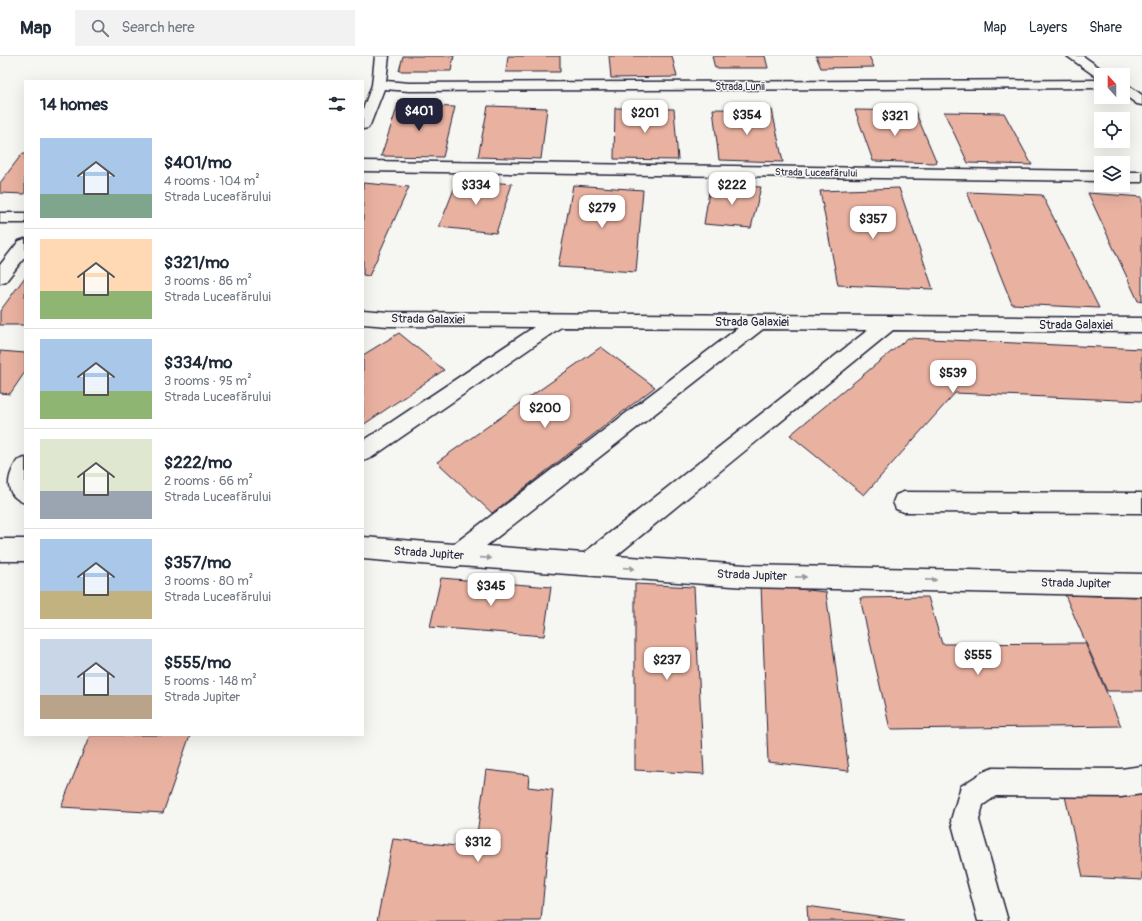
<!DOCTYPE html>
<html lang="en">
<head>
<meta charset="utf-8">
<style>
	body { margin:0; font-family:Pangolin,sans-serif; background:#f2f2f3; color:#1f2937; height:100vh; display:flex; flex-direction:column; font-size:15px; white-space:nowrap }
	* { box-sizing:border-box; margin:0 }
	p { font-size:13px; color:#747a83 }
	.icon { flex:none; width:22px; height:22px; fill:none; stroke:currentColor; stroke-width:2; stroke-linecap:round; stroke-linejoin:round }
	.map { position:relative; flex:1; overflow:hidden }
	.sheet { position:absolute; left:24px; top:24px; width:340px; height:656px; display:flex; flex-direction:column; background:#fff; border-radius:0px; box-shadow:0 4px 16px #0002 }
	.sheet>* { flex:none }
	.needle { width:26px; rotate:339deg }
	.fabs { position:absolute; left:1094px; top:12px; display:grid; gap:8px }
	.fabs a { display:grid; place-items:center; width:36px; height:36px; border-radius:0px; background:#fff; box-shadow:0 4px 16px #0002; font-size:20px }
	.price { position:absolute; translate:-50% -34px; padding:0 9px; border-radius:8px; background:#fff; color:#222; font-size:13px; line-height:26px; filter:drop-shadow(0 1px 2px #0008) }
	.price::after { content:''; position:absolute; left:50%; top:24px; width:12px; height:9px; margin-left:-6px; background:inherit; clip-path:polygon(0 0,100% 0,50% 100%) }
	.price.on { background:#22223b; color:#fff }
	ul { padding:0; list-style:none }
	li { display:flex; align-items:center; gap:12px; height:100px; padding:0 16px }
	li+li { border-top:1px solid #e0e1e3 }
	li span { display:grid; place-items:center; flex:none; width:112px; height:80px; border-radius:0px; color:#555 }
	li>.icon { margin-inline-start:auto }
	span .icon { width:48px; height:48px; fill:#fffc; stroke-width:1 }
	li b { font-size:17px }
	h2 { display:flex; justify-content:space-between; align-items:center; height:48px; padding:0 16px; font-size:17px }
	header { display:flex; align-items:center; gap:24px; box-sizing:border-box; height:56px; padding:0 20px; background:#fff; border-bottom:1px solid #e0e1e3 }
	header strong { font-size:19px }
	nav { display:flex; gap:22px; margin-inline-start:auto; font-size:14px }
	.search { width:280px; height:36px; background:#f2f2f3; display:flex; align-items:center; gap:10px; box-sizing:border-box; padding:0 14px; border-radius:0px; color:#747a83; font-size:15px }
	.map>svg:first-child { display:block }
	.building { fill:#e9b1a0; stroke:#22223b }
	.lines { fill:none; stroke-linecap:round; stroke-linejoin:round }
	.minor-casing { stroke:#22223b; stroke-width:3 }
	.minor { fill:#f6f6f2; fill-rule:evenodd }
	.oneway { fill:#9797a0 }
	.labels { text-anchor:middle; stroke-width:3; stroke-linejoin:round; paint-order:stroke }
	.far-street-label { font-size:10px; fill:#22223b; stroke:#f6f6f2 }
	.street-label { font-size:12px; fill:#22223b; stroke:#f6f6f2 }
</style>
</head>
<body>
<header>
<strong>Map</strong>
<div class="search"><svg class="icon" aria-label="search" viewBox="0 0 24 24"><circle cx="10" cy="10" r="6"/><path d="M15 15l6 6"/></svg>Search here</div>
<nav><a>Map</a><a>Layers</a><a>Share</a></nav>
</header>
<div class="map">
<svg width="1142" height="865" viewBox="0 0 1142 865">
	<rect width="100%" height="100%" fill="#f6f6f2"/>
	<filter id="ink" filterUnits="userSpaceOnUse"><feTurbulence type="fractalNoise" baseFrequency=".025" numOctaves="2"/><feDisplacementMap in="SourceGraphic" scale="8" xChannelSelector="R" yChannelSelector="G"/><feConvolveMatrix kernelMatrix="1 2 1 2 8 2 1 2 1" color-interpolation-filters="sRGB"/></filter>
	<g filter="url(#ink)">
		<g class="building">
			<polygon points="403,0 454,0 451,15 399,15"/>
			<polygon points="508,0 560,0 560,16 506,16"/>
			<polygon points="609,0 672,0 677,21 611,22"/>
			<polygon points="712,0 765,0 768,12 715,12"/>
			<polygon points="816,0 869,0 874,11 821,12"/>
			<polygon points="398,49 455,51 443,101 381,100"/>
			<polygon points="488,50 547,52 541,103 478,101"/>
			<polygon points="615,52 674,53 678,104 614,103"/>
			<polygon points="713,53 772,54 783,106 719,104"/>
			<polygon points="855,54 915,55 937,107 873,105"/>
			<polygon points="944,56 1004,57 1032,109 968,107"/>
			<polygon points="22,98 25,98 25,138 0,137 0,127"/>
			<polygon points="458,123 512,128 496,177 439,171"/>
			<polygon points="363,127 409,131 369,220 363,219"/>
			<polygon points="573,129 643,134 636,216 558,211"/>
			<polygon points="710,129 761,131 751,172 704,168"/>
			<polygon points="899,132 933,233 838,229 820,135"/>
			<polygon points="967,136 1042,139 1099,252 1012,248"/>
			<polygon points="1088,137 1142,141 1142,246 1138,245"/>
			<polygon points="25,221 25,269 0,269 0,255"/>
			<polygon points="399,277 444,314 363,369 363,299"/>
			<polygon points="908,282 1142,293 1142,345 955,337 864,439 790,379"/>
			<polygon points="601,291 655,331 492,457 437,406"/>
			<polygon points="0,295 25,297 25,316 10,338 0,337"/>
			<polygon points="441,522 551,531 544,580 430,571"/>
			<polygon points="635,528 694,531 704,718 635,714"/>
			<polygon points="761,529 826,536 849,715 768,706"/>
			<polygon points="1065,539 1142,541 1142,635 1107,635"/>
			<polygon points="928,541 942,588 1085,587 1121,670 890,673 860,542"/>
			<polygon points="90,679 190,679 163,757 61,751"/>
			<polygon points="486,714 529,719 528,731 553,734 541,865 377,865 393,783 475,792"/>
			<polygon points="1142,738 1142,824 1083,821 1065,740"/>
			<polygon points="807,850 904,864 904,865 808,865"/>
		</g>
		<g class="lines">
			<g class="minor-casing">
				<g id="minor">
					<polygon points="375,0 389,0 386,25 409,27 1101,24 1101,32 409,35 384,33 370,69 368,72 363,73 363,53 372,29"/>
					<polygon points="1067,0 1083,0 1110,19 1101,19 1101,23 1098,22"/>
					<polygon points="1123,28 1128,29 1142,39 1142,49 1137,48 1123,38"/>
					<polygon points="363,105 1101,115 1101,125 363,115"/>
					<rect x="1123" y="116" width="19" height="10"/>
					<rect x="0" y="157" width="25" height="10"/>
					<polygon points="25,183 25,201 6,225 0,227 0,209 19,185"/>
					<path d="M 363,254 L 388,256 L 1142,262 L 1142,276 L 893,274 L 616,500 L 746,509 L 1142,518 L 1142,540 L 746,531 L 459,510 L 456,511 L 363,503 L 363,481 L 454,488 L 738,272 L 561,271 L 371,402 L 363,405 L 363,385 L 534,271 L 388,270 L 363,268 ZM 763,273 L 868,274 L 584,497 L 486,490 Z"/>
					<path d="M 25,402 L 25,447 C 3,439 7,421 17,405 Z"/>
					<polygon points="904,436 1142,437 1142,457 904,456 896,453 893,446 896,439"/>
					<rect x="0" y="483" width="25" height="22"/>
					<polygon points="1142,710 1142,738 1121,741 996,740 983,749 979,764 1008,865 978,865 951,764 961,730 983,716 993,712 1121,713"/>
				</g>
			</g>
			<use href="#minor" class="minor"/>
		</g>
		<defs><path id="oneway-solid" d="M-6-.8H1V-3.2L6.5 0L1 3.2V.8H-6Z"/></defs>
		<g class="oneway">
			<use href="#oneway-solid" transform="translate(486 502) rotate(4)"/>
			<use href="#oneway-solid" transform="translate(629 512) rotate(4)"/>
			<use href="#oneway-solid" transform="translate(801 521) rotate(1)"/>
			<use href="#oneway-solid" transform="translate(931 524) rotate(1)"/>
		</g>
	</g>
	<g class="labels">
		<g class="far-street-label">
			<text x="740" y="34">Strada Lunii</text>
			<text transform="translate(816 116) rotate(1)" y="4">Strada Luceafărului</text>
		</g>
		<g class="street-label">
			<text transform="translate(428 263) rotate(1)" y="4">Strada Galaxiei</text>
			<text x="752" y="270">Strada Galaxiei</text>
			<text x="1076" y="273">Strada Galaxiei</text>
			<text transform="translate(429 497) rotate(4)" y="4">Strada Jupiter</text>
			<text transform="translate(752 519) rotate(2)" y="4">Strada Jupiter</text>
			<text transform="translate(1076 527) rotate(1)" y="4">Strada Jupiter</text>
		</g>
	</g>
</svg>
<div class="fabs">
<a><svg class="needle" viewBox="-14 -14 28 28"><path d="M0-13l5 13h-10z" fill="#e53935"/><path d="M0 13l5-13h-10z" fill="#747a83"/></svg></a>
<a><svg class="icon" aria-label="locate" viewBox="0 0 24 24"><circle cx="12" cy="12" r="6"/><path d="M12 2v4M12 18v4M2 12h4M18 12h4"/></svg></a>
<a><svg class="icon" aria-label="layers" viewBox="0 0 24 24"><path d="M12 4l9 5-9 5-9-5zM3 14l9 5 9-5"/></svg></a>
</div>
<b class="price on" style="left:419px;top:76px">$401</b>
<b class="price" style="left:645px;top:78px">$201</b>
<b class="price" style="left:747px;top:80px">$354</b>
<b class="price" style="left:895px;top:81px">$321</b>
<b class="price" style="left:476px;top:150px">$334</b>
<b class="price" style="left:732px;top:150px">$222</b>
<b class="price" style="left:602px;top:173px">$279</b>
<b class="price" style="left:873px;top:184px">$357</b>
<b class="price" style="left:953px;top:338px">$539</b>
<b class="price" style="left:545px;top:373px">$200</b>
<b class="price" style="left:491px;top:551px">$345</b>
<b class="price" style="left:978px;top:620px">$555</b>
<b class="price" style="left:667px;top:625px">$237</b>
<b class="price" style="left:478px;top:807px">$312</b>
<section class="sheet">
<h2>14 homes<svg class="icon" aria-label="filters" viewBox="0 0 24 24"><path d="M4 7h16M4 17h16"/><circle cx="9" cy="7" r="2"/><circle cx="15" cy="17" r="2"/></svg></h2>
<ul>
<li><span style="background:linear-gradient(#a9c7e8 70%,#7fa58c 0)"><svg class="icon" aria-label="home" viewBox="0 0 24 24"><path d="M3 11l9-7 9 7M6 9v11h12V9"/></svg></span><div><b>$401/mo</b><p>4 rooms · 104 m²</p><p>Strada Luceafărului</p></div></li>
<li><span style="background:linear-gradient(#ffd9b3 65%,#8fb573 0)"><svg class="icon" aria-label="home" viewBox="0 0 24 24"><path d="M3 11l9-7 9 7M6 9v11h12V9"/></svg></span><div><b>$321/mo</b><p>3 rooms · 86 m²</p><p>Strada Luceafărului</p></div></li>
<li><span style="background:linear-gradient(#a9c7e8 65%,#8fb573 0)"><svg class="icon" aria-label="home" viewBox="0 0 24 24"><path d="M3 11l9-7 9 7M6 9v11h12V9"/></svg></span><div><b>$334/mo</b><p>3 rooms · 95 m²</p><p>Strada Luceafărului</p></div></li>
<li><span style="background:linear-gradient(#dfe7d0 65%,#9aa5b1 0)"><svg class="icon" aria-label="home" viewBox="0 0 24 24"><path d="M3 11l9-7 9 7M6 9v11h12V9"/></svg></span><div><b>$222/mo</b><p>2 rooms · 66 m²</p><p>Strada Luceafărului</p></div></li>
<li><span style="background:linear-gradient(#a9c7e8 65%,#c2b280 0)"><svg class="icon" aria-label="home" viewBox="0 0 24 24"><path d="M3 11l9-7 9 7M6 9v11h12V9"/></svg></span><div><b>$357/mo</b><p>3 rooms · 80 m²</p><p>Strada Luceafărului</p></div></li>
<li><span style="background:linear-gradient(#c9d6e8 70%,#b9a48a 0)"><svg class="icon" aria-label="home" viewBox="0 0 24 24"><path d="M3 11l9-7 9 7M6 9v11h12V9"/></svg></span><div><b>$555/mo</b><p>5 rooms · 148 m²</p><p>Strada Jupiter</p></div></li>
</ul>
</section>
</div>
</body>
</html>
